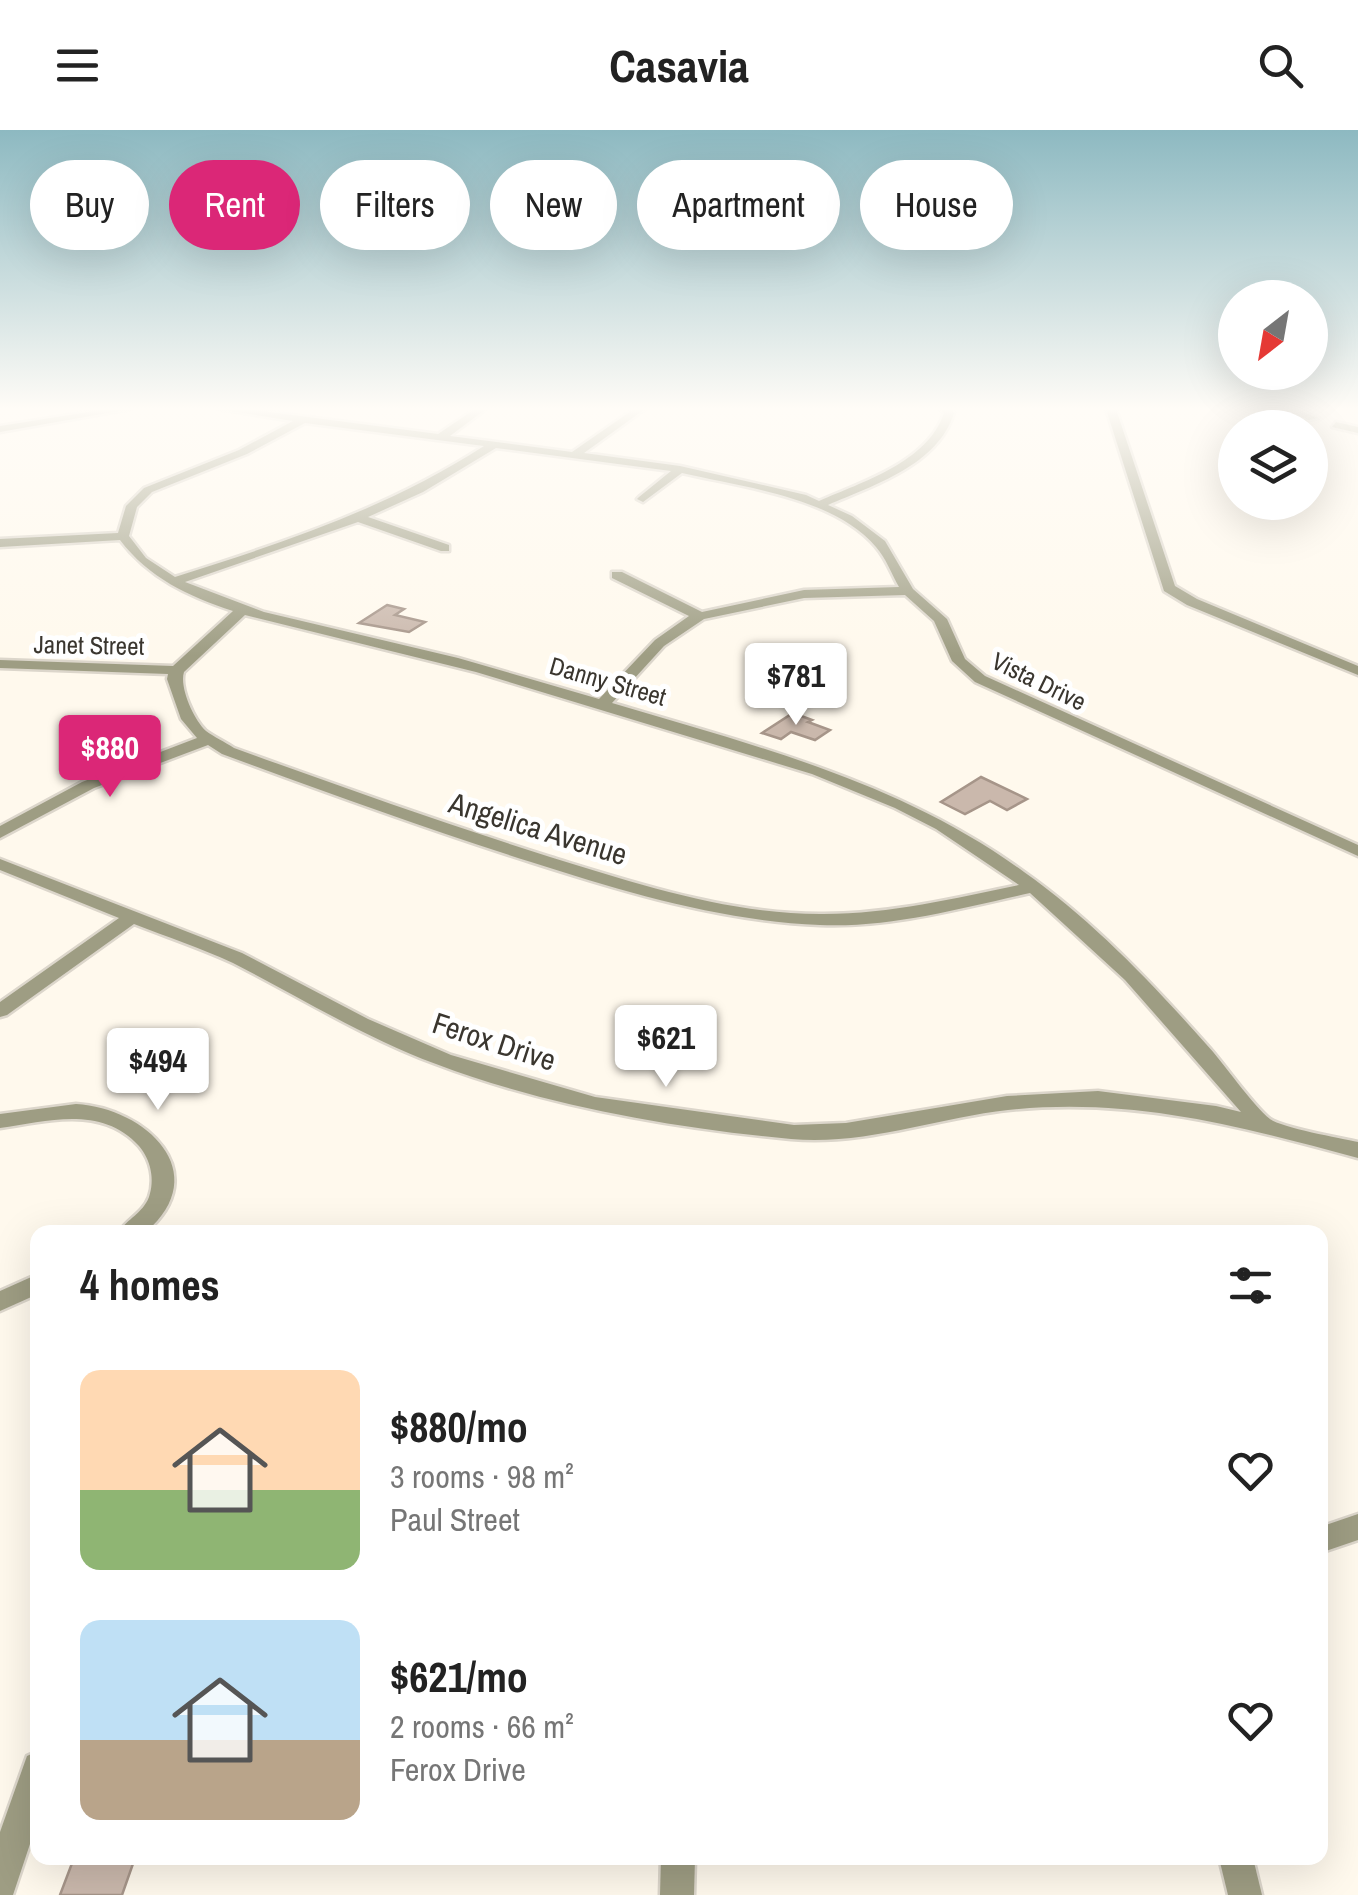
<!DOCTYPE html>
<html lang="en">
<head>
<meta charset="utf-8">
<style>
	body { margin:0; font-family:"Archivo Narrow",sans-serif; background:#f6f6f6; color:#222; height:100vh; display:flex; flex-direction:column; font-size:38px; white-space:nowrap }
	* { box-sizing:border-box; margin:0 }
	p { font-size:32px; color:#767676 }
	.icon { flex:none; width:55px; height:55px; fill:none; stroke:currentColor; stroke-width:2; stroke-linecap:round; stroke-linejoin:round }
	.map { position:relative; flex:1; overflow:hidden }
	.sheet { position:absolute; left:30px; top:1095px; width:1298px; height:640px; display:flex; flex-direction:column; background:#fff; border-radius:20px; box-shadow:0 10px 40px #0002 }
	.sheet>* { flex:none }
	.hud { position:absolute; left:30px; top:30px; width:1300px; height:90px; display:flex; gap:20px }
	.needle { width:65px; rotate:211deg }
	.tools { position:absolute; left:1218px; top:150px; display:grid; gap:20px }
	.tools a { display:grid; place-items:center; width:110px; height:110px; border-radius:50%; background:#fff; box-shadow:0 10px 40px #0002; font-size:50px }
	.price { position:absolute; translate:-50% -85px; padding:0 22px; border-radius:10px; background:#fff; color:#222; font-size:32px; line-height:65px; filter:drop-shadow(0 2px 5px #0008) }
	.price::after { content:''; position:absolute; left:50%; top:60px; width:30px; height:22px; margin-left:-15px; background:inherit; clip-path:polygon(0 0,100% 0,50% 100%) }
	.price.on { background:#db2777; color:#fff }
	ul { padding:0; list-style:none }
	li { display:flex; align-items:center; gap:30px; height:250px; padding:0 50px }
	li span { display:grid; place-items:center; flex:none; width:280px; height:200px; border-radius:20px; color:#555 }
	li>.icon { margin-inline-start:auto }
	span .icon { width:120px; height:120px; fill:#fffc; stroke-width:1 }
	li b { font-size:42px }
	h2 { display:flex; justify-content:space-between; align-items:center; height:120px; padding:0 50px; font-size:42px }
	.chip { padding:0 35px; border-radius:45px; background:#fff; box-shadow:0 10px 40px #0002; font-size:35px; line-height:90px }
	.chip.on { background:#db2777; color:#fff }
	header { display:flex; justify-content:space-between; align-items:center; height:130px; padding:0 50px; background:#fff; font-size:45px; font-weight:700 }
	.map>svg:first-child { display:block }
	.building { fill:#cab8ac; stroke:#a69589; stroke-width:2.5 }
	.lines { fill:none; stroke-linecap:round; stroke-linejoin:round }
	.minor-casing { stroke:#dcd6cb; stroke-width:5 }
	.minor { fill:#9e9d83; fill-rule:evenodd }
	.labels { text-anchor:middle; stroke-width:10; stroke-linejoin:round; paint-order:stroke }
	.far-street-label { font-size:25px; fill:#3a362f; stroke:#fff }
	.street-label { font-size:30px; fill:#3a362f; stroke:#fff }
</style>
</head>
<body>
<header><svg class="icon" aria-label="menu" viewBox="0 0 24 24"><path d="M4 6h16M4 12h16M4 18h16"/></svg>Casavia<svg class="icon" aria-label="search" viewBox="0 0 24 24"><circle cx="10" cy="10" r="6"/><path d="M15 15l6 6"/></svg></header>
<div class="map">
<svg width="1358" height="1765" viewBox="0 0 1358 1765">
	<rect width="100%" height="100%" fill="#fff9ed"/>
	<g class="building">
		<polygon points="387,475 404,479 395,485 425,492 409,502 359,493"/>
		<polygon points="793,583 812,590 808,592 830,600 815,610 791,602 781,609 762,603"/>
		<polygon points="981,647 1027,669 1007,680 990,671 965,684 941,672"/>
		<polygon points="74,1728 135,1728 122,1765 60,1765"/>
	</g>
	<g class="lines">
		<g class="minor-casing">
			<g id="minor">
				<polygon points="107,279 130,279 0,302 0,296"/>
				<path d="M 219,279 L 246,279 L 438,304 L 475,279 L 486,279 L 450,306 L 572,322 L 634,279 L 645,279 L 584,323 L 680,336 L 806,365 L 819,371 C 862,352 928,332 944,283 L 940,279 L 951,279 L 954,283 C 938,335 874,355 828,375 L 852,386 L 885,411 L 913,459 L 947,489 L 965,529 L 985,546 L 1358,715 L 1358,726 L 975,552 L 952,531 L 934,491 L 905,465 L 804,468 L 704,489 L 664,516 L 612,573 C 756,616 901,652 1024,742 C 1092,790 1151,852 1206,914 C 1223,932 1253,976 1270,989 C 1282,998 1340,1008 1358,1012 L 1358,1028 C 1239,996 1133,967 1008,980 C 936,988 863,1016 791,1009 C 673,998 547,976 436,934 C 365,908 300,867 233,833 C 201,818 167,807 134,794 L 7,885 L 0,887 L 0,872 L 119,788 L 0,740 L 0,729 L 242,823 L 368,889 L 451,925 L 595,967 L 794,995 L 846,993 L 1007,966 L 1098,961 L 1216,976 L 1241,982 L 1125,850 L 1030,763 C 962,778 890,798 820,795 C 721,791 625,762 531,732 C 427,699 325,662 222,624 L 208,615 L 94,658 L 0,708 L 0,696 L 82,652 L 197,608 L 181,589 L 167,549 L 168,544 L 0,538 L 0,530 L 173,536 L 233,481 C 188,466 149,448 120,410 L 0,417 L 0,409 L 118,403 L 126,376 L 144,358 L 239,320 L 293,291 ZM 305,293 L 484,316 C 388,378 283,413 175,447 L 146,428 L 129,406 L 137,377 L 152,362 L 247,324 ZM 496,318 L 671,341 L 639,367 L 637,369 L 643,372 L 682,343 C 742,357 834,367 876,417 C 886,428 892,445 899,457 L 804,460 L 702,482 L 622,442 L 612,442 L 612,448 L 689,486 L 655,510 L 599,569 L 458,528 L 264,482 L 185,452 L 358,392 L 441,421 L 449,421 L 449,415 L 368,387 L 423,362 ZM 245,485 L 476,542 L 812,644 L 895,678 L 936,699 L 1019,755 C 955,768 891,784 824,784 C 731,785 638,754 550,727 C 443,693 339,656 234,618 C 225,612 214,607 206,601 C 194,590 179,557 184,542 Z"/>
				<polygon points="1106,279 1116,279 1175,456 1197,469 1358,536 1358,545 1187,475 1164,461"/>
				<polygon points="1282,279 1296,279 1318,288 1309,290"/>
				<polygon points="1336,292 1358,297 1358,303 1332,297"/>
				<path d="M 76,974 C 146,978 215,1043 146,1102 L 119,1102 C 127,1089 143,1083 149,1067 C 155,1050 151,1030 139,1016 C 102,975 48,991 0,998 L 0,984 Z"/>
				<polygon points="38,1144 38,1164 0,1181 0,1161"/>
				<polygon points="1358,1384 1358,1410 1320,1423 1320,1397"/>
				<polygon points="38,1621 38,1690 13,1765 0,1765 0,1702 27,1626"/>
				<polygon points="661,1728 695,1728 694,1765 660,1765"/>
				<polygon points="1219,1728 1253,1728 1262,1765 1228,1765"/>
			</g>
		</g>
		<use href="#minor" class="minor"/>
	</g>
	<linearGradient id="sky" x2="0" y2="1"><stop stop-color="#8db9c1"/><stop offset="0.53" stop-color="#fffcf7"/><stop offset="1" stop-color="#fffcf7" stop-opacity="0"/></linearGradient>
	<rect width="1358" height="526" fill="url(#sky)"/>
	<g class="labels">
		<g class="far-street-label">
			<text transform="translate(89 515) rotate(1)" y="9">Janet Street</text>
			<text transform="translate(608 551) rotate(16)" y="9">Danny Street</text>
			<text transform="translate(1039 551) rotate(26)" y="9">Vista Drive</text>
		</g>
		<g class="street-label">
			<text transform="translate(538 699) rotate(17)" y="10">Angelica Avenue</text>
			<text transform="translate(494 912) rotate(18)" y="10">Ferox Drive</text>
		</g>
	</g>
</svg>
<div class="tools">
<a><svg class="needle" viewBox="-14 -14 28 28"><path d="M0-13l5 13h-10z" fill="#e53935"/><path d="M0 13l5-13h-10z" fill="#767676"/></svg></a>
<a><svg class="icon" aria-label="layers" viewBox="0 0 24 24"><path d="M12 4l9 5-9 5-9-5zM3 14l9 5 9-5"/></svg></a>
</div>
<b class="price" style="left:796px;top:598px">$781</b>
<b class="price on" style="left:110px;top:670px">$880</b>
<b class="price" style="left:666px;top:960px">$621</b>
<b class="price" style="left:158px;top:983px">$494</b>
<div class="hud">
<a class="chip">Buy</a>
<a class="chip on">Rent</a>
<a class="chip">Filters</a>
<a class="chip">New</a>
<a class="chip">Apartment</a>
<a class="chip">House</a>
</div>
<section class="sheet">
<h2>4 homes<svg class="icon" aria-label="filters" viewBox="0 0 24 24"><path d="M4 7h16M4 17h16"/><circle cx="9" cy="7" r="2"/><circle cx="15" cy="17" r="2"/></svg></h2>
<ul>
<li><span style="background:linear-gradient(#ffd9b3 60%,#8fb573 0)"><svg class="icon" aria-label="home" viewBox="0 0 24 24"><path d="M3 11l9-7 9 7M6 9v11h12V9"/></svg></span><div><b>$880/mo</b><p>3 rooms · 98 m²</p><p>Paul Street</p></div><svg class="icon" aria-label="heart" viewBox="0 0 24 24"><path d="M12 20l-8-8c-3-5 5-10 8-4 3-6 11-1 8 4z"/></svg></li>
<li><span style="background:linear-gradient(#bfe0f5 60%,#b9a48a 0)"><svg class="icon" aria-label="home" viewBox="0 0 24 24"><path d="M3 11l9-7 9 7M6 9v11h12V9"/></svg></span><div><b>$621/mo</b><p>2 rooms · 66 m²</p><p>Ferox Drive</p></div><svg class="icon" aria-label="heart" viewBox="0 0 24 24"><path d="M12 20l-8-8c-3-5 5-10 8-4 3-6 11-1 8 4z"/></svg></li>
</ul>
</section>
</div>
</body>
</html>
